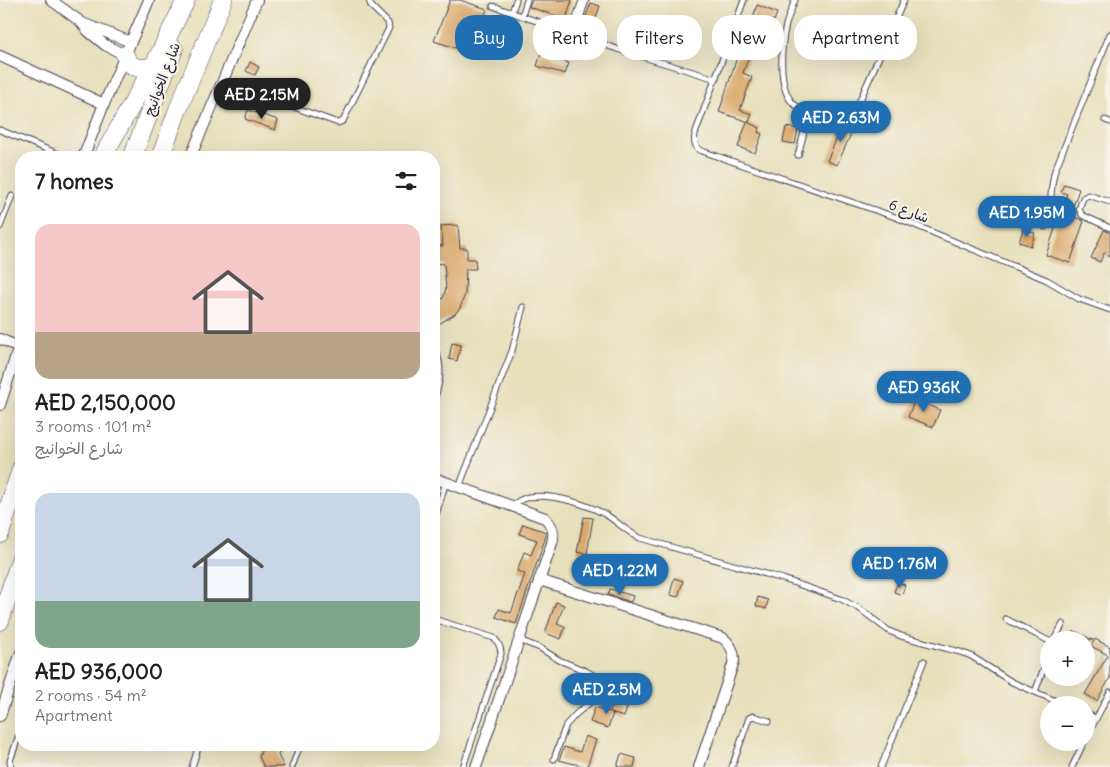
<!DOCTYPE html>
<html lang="en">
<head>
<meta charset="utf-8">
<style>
	body { margin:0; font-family:Delius,"Playpen Sans Arabic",sans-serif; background:#f6f6f6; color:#202124; height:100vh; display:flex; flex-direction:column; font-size:19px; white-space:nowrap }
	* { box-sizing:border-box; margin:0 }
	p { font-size:16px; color:#757577 }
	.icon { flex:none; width:28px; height:28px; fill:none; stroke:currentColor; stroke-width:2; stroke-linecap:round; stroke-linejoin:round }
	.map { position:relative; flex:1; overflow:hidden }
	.side { position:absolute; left:15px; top:151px; width:425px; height:600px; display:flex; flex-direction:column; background:#fff; border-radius:20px; box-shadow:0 5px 20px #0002 }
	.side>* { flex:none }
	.hud { position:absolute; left:455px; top:15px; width:475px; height:45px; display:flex; gap:10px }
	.tools { position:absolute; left:1040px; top:631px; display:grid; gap:10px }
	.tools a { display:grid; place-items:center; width:55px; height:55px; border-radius:50%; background:#fff; box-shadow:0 5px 20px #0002; font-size:25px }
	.price { position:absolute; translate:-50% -42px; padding:0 11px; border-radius:18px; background:#1f6fb2; color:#fff; font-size:16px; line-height:32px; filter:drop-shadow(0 1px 2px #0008) }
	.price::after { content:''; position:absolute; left:50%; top:30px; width:15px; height:11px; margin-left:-8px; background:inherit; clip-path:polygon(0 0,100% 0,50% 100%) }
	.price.active { background:#222; color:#fff }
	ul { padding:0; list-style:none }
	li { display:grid; align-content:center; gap:10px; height:265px; padding:0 20px }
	li span { display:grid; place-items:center; height:155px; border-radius:15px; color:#555 }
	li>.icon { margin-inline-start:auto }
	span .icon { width:90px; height:90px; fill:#fffc; stroke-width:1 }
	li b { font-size:21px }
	h2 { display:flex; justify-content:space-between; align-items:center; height:60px; padding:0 20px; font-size:21px }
	.pill { padding:0 18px; border-radius:20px; background:#fff; box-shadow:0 5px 20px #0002; font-size:18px; line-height:45px }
	.pill.active { background:#1f6fb2; color:#fff }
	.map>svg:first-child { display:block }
	.water { fill:#6ab5e3; stroke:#466c8f }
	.building { fill:#dba96a }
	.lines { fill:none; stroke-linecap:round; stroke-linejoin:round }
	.lane-casing { stroke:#403e4e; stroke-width:7 }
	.street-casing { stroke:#403e4e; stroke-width:12 }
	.highway-casing { stroke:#403e4e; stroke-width:19 }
	.lane { stroke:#fff; stroke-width:5 }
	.street { stroke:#fff; stroke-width:10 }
	.highway { stroke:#fff; stroke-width:18 }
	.labels { text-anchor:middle; stroke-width:4; stroke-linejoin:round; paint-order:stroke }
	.street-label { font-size:14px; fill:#22223b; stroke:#f7f3e8 }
</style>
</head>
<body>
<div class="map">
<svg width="1110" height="767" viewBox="0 0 1110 767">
	<rect width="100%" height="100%" fill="#f7f3e8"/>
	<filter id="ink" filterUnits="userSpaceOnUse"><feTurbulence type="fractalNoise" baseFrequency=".02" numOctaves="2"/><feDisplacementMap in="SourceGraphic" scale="10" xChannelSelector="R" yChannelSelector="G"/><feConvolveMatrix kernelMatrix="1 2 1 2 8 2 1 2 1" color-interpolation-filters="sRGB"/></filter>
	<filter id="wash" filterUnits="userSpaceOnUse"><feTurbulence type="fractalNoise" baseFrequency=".0096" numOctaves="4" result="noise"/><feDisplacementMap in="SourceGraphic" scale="20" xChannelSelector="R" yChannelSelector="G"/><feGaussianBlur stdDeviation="1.12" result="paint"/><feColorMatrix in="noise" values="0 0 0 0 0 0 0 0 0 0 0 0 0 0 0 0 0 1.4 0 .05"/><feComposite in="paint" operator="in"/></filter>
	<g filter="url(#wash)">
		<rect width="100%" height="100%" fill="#e7e0bc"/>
		<polygon class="water" points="1086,646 1098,651 1090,669 1086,667"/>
		<g id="blocks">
			<g class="building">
				<polygon points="450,0 460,0 487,9 478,35 486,38 481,56 434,41"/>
				<polygon points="532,0 572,0 566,19 529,7"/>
				<polygon points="591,3 600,6 593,27 583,24"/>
				<polygon points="757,5 777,13 774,21 771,20 767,30 759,27 743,73 752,77 740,110 752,114 749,122 719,112 748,24 751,25"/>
				<polygon points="541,54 569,63 565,74 537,66"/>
				<polygon points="250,62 259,67 255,75 246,71"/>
				<polygon points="248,110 278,120 275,130 245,119"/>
				<polygon points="844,121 855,125 837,165 827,161"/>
				<polygon points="747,122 760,128 758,132 762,134 755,153 738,147"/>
				<polygon points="786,127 798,129 795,144 783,142"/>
				<polygon points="1064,184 1079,189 1070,215 1084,221 1070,263 1046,255 1067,194 1061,192"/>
				<polygon points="458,225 460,248 467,248 467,259 475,259 476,269 466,269 465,294 460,308 455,314 437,325 434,321 434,306 443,298 446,288 444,264 434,263 434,245 443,246 441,226"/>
				<polygon points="1023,229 1035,233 1031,246 1019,242"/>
				<polygon points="1104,230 1110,233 1110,256 1104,253 1100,262 1091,258"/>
				<polygon points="452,343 461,345 457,361 449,359"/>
				<polygon points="915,399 940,410 933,427 908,417"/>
				<polygon points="584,517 593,518 587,554 577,552"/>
				<polygon points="523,524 546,532 546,536 516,624 496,617 499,609 511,613 525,574 517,571 524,552 531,555 537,540 519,534"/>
				<polygon points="674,578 683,581 678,597 670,595"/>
				<polygon points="898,582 905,585 902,595 894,592"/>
				<polygon points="610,589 633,596 631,602 608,595"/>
				<polygon points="758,597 768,600 766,609 756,606"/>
				<polygon points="556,602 564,605 557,624 565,627 561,639 545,633"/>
				<polygon points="1074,631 1093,640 1070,640"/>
				<polygon points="1095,639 1110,647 1110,678 1097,701 1085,694 1108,655 1091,646"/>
				<polygon points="613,703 627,708 624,717 611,713 613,713 608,728 590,722 595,707 610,712"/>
				<polygon points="585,736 596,740 587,767 559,760 564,747 580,752"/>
				<polygon points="263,745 275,745 280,750 278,755 284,767 264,767 259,757"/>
				<polygon points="621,754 636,758 634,767 617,767"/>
			</g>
		</g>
	</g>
	<g filter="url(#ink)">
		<use href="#blocks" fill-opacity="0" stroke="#403e4e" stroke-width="1"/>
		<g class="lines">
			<g class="lane-casing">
				<g id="lane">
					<path d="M 744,0 L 695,134 C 694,141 694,145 699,150 L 898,218 L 1047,280 L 1079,299 L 1110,310"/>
					<path d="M 795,0 C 792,8 788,17 786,25 C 781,45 778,84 791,101 C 796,107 803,110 810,114"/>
					<polyline points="493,6 617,49 716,79"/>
					<polyline points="512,12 516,0"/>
					<polyline points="522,16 527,0"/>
					<polyline points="571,33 582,0"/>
					<polyline points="575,34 586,0"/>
					<polyline points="255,93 338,123 343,121 389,28 388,23 371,6 369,0"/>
					<polyline points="1105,120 1110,122"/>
					<polyline points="0,130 68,158"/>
					<path d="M 798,155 L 807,121 L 814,109 C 830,104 840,121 857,107 L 904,0"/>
					<polyline points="1110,202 1088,195 1083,198 1079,209 1082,215 1110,228"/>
					<polyline points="0,227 12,196"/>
					<path d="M 1045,227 C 1053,206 1049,191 1055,170 L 1110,34"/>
					<path d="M 434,348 C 444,366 440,382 434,400"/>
					<polyline points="459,487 512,351 523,307"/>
					<path d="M 512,505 C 517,502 523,498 529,497 C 552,493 592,505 611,518 C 621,525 629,533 640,538 L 783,579 L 841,599 L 860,609 L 889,631 L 901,636 L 960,652 L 971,656 L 1012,682 L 1065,705"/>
					<polyline points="434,521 446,482"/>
					<path d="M 434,619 L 494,638 C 499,643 501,647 501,654 L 463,767"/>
					<polyline points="1006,619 1049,641"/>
					<polyline points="519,640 540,648 559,660 586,671 593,675 597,683 598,691 594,699 576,714 566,725 554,759"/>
					<polyline points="1054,640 1063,624"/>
					<polyline points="1035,692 1049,654"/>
					<polyline points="1086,714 1096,718"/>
					<polyline points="1086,738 1110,692"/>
					<polyline points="11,767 10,761 21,729"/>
					<polyline points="192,767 199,745"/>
					<polyline points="292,767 300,745"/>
					<polyline points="732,767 749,718 753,716 769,721"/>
					<polyline points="881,767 924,661"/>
					<polyline points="1072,767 1084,742"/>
				</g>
			</g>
			<g class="street-casing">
				<g id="street">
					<polyline points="51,0 81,22 88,31 105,45 125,55"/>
					<polyline points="82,23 131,42"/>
					<polyline points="0,56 104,104"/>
					<polyline points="83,158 104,104 149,0"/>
					<polyline points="190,158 257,0"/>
					<polyline points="0,339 19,347"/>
					<polyline points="0,405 21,340"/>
					<path d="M 434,478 L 545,518 C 553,526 555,533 552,543 L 476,767"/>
					<path d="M 539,580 L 723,638 C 731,645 734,651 734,661 L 699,767"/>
					<polyline points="0,716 21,652"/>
				</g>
			</g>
			<g class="highway-casing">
				<g id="highway">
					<path d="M 125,55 C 130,69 140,69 153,67"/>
					<polyline points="102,158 153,67 186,0"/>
					<polyline points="132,158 174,49"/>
					<polyline points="160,158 177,112 223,0"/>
					<polyline points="0,534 21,469"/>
					<polyline points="0,621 21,557"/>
				</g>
			</g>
			<use href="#lane" class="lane"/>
			<use href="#street" class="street"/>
			<use href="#highway" class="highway"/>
		</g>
	</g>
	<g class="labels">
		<g class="street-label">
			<text transform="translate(162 79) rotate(-69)" y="5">شارع الخوانيج</text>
			<text transform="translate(909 211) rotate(21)" y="5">شارع 6</text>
		</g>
	</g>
</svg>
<div class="tools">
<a>+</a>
<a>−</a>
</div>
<b class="price active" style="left:262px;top:120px">AED 2.15M</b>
<b class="price" style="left:841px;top:143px">AED 2.63M</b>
<b class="price" style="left:1027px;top:238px">AED 1.95M</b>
<b class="price" style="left:924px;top:413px">AED 936K</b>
<b class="price" style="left:900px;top:589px">AED 1.76M</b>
<b class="price" style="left:620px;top:596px">AED 1.22M</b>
<b class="price" style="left:607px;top:715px">AED 2.5M</b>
<div class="hud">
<a class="pill active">Buy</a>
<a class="pill">Rent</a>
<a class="pill">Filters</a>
<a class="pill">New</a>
<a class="pill">Apartment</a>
</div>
<section class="side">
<h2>7 homes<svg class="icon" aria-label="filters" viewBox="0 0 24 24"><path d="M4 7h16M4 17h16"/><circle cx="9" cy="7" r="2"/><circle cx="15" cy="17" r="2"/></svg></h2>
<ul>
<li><span style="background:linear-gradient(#f6c9c9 70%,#b9a48a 0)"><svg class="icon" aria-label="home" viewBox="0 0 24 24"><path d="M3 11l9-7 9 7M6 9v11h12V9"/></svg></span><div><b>AED 2,150,000</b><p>3 rooms · 101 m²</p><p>شارع الخوانيج</p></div></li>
<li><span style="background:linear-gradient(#c9d6e8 70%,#7fa58c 0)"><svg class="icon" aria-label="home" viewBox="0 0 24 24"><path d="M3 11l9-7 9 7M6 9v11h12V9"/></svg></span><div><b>AED 936,000</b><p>2 rooms · 54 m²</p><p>Apartment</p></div></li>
</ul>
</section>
</div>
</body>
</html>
